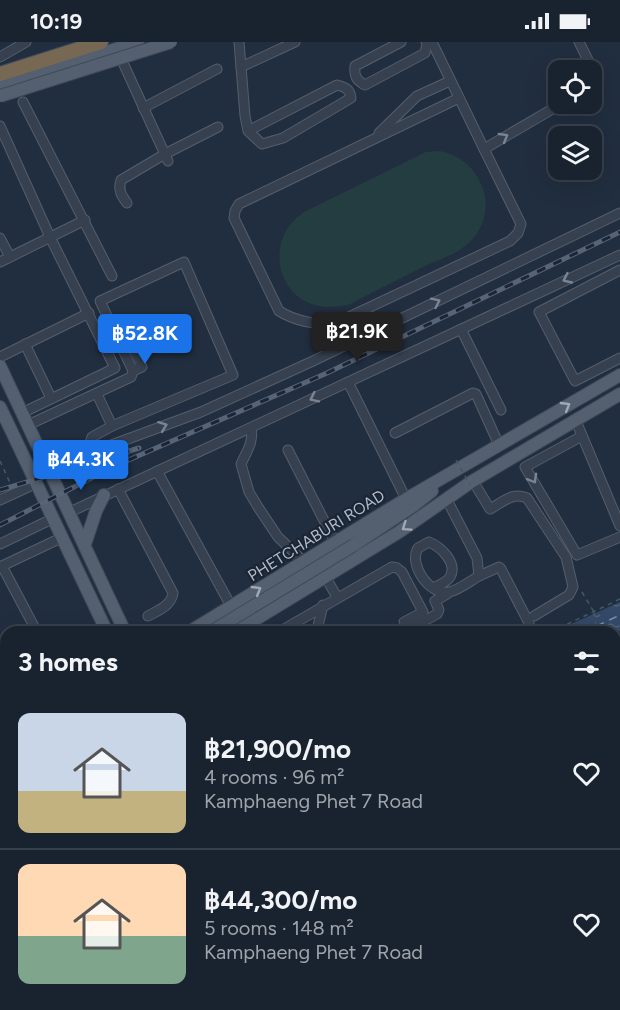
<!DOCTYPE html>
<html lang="en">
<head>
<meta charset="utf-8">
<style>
	body { margin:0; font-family:Figtree,sans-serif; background:#222a37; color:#f1f3f6; height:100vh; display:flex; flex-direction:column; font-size:22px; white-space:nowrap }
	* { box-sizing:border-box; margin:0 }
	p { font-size:20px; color:#9fa4aa }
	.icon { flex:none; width:33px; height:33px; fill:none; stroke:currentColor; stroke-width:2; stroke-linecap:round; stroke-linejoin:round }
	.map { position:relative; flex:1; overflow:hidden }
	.details { position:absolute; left:0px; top:584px; width:621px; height:386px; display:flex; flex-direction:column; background:#19222f; border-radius:18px 18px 0 0; box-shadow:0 6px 24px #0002,0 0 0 2px #373f4b }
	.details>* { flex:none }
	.controls { position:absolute; left:548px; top:18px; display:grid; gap:12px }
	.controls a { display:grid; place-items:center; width:54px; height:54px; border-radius:12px; background:#19222f; box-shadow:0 6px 24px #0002,0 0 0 2px #373f4b; font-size:30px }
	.price { position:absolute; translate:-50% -51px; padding:0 14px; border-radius:6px; background:#1a73e8; color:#fff; font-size:20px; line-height:39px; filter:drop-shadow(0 2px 3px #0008) }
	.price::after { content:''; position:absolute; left:50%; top:36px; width:18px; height:14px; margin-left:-9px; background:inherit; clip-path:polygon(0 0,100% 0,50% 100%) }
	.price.selected { background:#222; color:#fff }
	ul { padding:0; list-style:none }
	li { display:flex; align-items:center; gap:18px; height:150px; padding:0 18px }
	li+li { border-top:2px solid #373f4b }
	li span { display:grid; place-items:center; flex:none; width:168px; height:120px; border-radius:12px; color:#555 }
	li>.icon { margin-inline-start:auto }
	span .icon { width:72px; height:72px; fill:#fffc; stroke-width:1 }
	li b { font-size:26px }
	h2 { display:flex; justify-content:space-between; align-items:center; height:72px; padding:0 18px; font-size:26px }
	.status { display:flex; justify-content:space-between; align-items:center; height:42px; padding:0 30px; background:#19222f; direction:ltr }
	.status svg { height:16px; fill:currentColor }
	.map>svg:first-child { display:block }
	.grass { fill:#243d40 }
	.water { fill:url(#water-ripples) }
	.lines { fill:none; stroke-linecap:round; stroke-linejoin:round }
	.ferry { stroke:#7691b4; stroke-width:1.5; stroke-dasharray:8 6; stroke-linecap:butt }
	.minor-tunnel { stroke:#374354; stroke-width:9; stroke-dasharray:9 4.5; stroke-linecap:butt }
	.minor-casing { stroke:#545e6d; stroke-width:11 }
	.major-casing { stroke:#3f4958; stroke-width:14 }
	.highway-casing { stroke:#414b5a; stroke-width:16 }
	.path { stroke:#425a5d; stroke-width:1.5; stroke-dasharray:4.5 4.5; stroke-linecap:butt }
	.minor { stroke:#36404f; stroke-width:9 }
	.major { stroke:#545f6f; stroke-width:12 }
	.highway { stroke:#766852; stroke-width:14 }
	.rail-casing { stroke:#576477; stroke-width:5 }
	.rail { stroke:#1b2534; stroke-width:3; stroke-dasharray:9; stroke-linecap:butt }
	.major-bridge-casing { stroke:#3f4958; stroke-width:14; stroke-linecap:butt }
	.path-bridge { stroke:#425a5d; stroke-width:1.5; stroke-dasharray:4.5 4.5; stroke-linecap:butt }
	.major-bridge { stroke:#545f6f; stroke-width:12 }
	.oneway { stroke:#7a8493 }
	.oneway2 { stroke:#9fa9b8 }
	.labels { text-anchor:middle; stroke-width:4.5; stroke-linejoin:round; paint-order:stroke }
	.street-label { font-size:16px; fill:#b2bbca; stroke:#1b2534 }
</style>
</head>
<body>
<div class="status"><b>10:19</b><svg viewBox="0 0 49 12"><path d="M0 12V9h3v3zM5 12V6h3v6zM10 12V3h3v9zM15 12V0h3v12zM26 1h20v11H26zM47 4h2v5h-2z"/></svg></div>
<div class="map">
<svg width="620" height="968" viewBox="0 0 620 968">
	<defs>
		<pattern id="water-ripples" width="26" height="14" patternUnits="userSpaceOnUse" patternTransform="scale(1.5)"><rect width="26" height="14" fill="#344968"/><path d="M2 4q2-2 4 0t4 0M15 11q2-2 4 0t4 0" fill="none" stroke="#4f617c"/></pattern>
	</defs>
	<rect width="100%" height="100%" fill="#212e3f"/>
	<path class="grass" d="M 440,109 C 461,114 476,126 483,147 C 490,168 483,190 465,204 C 454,213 439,218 427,223 C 401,236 374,250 348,263 C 339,264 329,266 320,264 C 286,259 270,220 285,191 C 289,182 296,176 304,170 L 426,110 Z"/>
	<polygon class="water" points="620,560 620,589 615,591 615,590 556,589"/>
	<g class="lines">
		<g class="ferry">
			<polyline points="584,590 620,573"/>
			<polyline points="0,904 6,901"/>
		</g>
		<polyline class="minor-tunnel" points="389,590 404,580"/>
		<g class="minor-casing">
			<g id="minor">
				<path d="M 239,0 L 245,74 L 248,89 L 262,102 L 283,96 L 351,56 C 350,47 345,45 337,43 L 248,89"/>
				<path d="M 401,0 L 355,24 C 354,34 356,38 365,43 L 425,11 L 427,2 L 426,0"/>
				<polyline points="432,0 484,107 561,62"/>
				<polyline points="579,0 590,22 593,35 591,39"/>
				<polyline points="119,12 168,119"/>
				<polyline points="0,15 26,0"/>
				<polyline points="241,25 295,0"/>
				<path d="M 459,56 L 239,162 L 235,169 L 234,176 L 279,269 C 295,279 316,283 334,282 L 510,199 L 518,191 L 521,182 L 484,107"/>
				<polyline points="23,60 112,234"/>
				<polyline points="143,66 217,27"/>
				<polyline points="0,84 50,195 115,326 22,371"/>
				<polyline points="379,91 417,54 450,39"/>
				<path d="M 127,161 C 121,153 118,148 121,138 L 165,112 L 218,85"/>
				<polyline points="0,196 10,215"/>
				<polyline points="0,220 85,178"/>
				<polyline points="620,228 539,270 575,339 620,316"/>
				<polyline points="461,287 501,368"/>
				<polyline points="25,302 51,356"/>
				<polyline points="123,308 132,304 142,325 133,329"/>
				<polyline points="0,315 89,271"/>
				<polyline points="348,340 406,457"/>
				<polyline points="576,379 620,484"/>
				<polyline points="28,383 131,335 133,329 100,259 184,220 233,333 112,384"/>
				<path d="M 251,386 C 254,401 246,410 241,422 L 249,450 L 258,465 L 278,495 L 304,520"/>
				<polyline points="395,391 473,351 476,352 499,403"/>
				<polyline points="582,394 525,425 577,513 620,495"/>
				<polyline points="288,408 335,500"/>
				<polyline points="95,410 90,401 92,395 112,384 97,352"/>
				<polyline points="49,426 201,370 313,319 620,171"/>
				<polyline points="157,429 231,564"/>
				<path d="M 473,439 L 490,467 C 502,461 513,449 527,456 L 566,515 L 573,545 L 569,553 L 534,574"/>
				<path d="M 118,447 L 173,551 C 171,564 159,568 148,574"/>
				<polyline points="0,458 37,441"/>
				<polyline points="70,470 620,213"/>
				<polyline points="0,502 54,476"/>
				<polyline points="479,534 499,525 501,527 529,581 530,585 524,590"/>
				<polyline points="326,536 337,555"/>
				<path d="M 433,546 C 439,543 446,541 450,535 C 458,521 441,505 429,500 L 418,506 C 408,523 430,554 449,550 C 459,548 470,539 479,534 L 477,516 L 446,456"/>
				<polyline points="37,590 2,524 63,495"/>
				<polyline points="279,590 392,525 397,526 402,530 423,570 404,580"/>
				<polyline points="315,590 317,588 323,563"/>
				<polyline points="408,590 411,586 437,572 439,568 435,559 447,552"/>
				<polyline points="615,742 620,743"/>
				<polyline points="0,762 3,762 6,765"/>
				<polyline points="0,879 6,877"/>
				<polyline points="475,963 478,968"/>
				<polyline points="577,963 579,968"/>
				<polyline points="207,968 217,963"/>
				<polyline points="454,968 463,963"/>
			</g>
		</g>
		<g class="major-casing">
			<g id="major">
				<polyline points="0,44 138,0"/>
				<polyline points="0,324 125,590"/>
				<polyline points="0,365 107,590"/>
				<polyline points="85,502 96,469 104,453"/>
				<polyline points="354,503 413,464 432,449"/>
				<polyline points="189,590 406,457 620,333"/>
				<polyline points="235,590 399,490 471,440 620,352"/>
				<polyline points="0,704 6,700"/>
				<polyline points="0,717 6,714"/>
				<polyline points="0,731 6,727"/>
				<polyline points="290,963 292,968"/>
				<polyline points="304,963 307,968"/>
			</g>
		</g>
		<g class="highway-casing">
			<polyline id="highway" points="0,32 101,0"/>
		</g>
		<g class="path">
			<polyline points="0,419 11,443"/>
			<polyline points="582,550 594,570"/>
			<polyline points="551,590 620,557"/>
			<polyline points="615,594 620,592"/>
			<polyline points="615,860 620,858"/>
			<polyline points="0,900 6,897"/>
			<polyline points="615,916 620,913"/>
			<polyline points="0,918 6,916"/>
			<polyline points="615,936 620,933"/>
		</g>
		<use href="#minor" class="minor"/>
		<use href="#major" class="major"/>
		<use href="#highway" class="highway"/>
		<g class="rail-casing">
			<g id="rail">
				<polyline points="0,448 139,406"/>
				<polyline points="0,483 115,424 327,331 620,190"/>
			</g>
		</g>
		<use href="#rail" class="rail"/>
		<g class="major-bridge-casing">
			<g id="major-bridge">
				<polyline points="0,54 171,0"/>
				<polyline points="211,590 354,503"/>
			</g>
		</g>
		<g class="path-bridge">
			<polyline points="456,418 470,443"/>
			<polyline points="594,570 597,590"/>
		</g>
		<use href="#major-bridge" class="major-bridge"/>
	</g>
	<defs><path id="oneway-chevron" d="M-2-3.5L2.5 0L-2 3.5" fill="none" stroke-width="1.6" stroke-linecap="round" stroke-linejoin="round" transform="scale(1.5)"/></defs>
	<g class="oneway">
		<use href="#oneway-chevron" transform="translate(504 95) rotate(-30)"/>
		<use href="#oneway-chevron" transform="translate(567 237) rotate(155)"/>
		<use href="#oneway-chevron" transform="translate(436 260) rotate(-26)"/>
		<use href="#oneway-chevron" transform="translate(314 356) rotate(154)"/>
		<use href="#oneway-chevron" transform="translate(163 384) rotate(-21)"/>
		<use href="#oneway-chevron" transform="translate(533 437) rotate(60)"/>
	</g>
	<g class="oneway2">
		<use href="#oneway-chevron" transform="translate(566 364) rotate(-30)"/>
		<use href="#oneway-chevron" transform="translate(406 485) rotate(145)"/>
		<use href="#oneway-chevron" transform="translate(257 548) rotate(-31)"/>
	</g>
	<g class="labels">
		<g class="street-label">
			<text transform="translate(316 493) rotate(-32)" y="6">PHETCHABURI ROAD</text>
		</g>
	</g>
</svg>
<div class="controls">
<a><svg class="icon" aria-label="locate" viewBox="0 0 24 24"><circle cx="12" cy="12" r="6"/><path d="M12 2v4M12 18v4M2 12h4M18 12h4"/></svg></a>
<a><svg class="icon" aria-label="layers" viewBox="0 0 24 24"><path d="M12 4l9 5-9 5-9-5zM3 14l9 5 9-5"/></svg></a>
</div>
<b class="price selected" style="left:357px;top:321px">฿21.9K</b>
<b class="price" style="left:145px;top:323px">฿52.8K</b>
<b class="price" style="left:81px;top:449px">฿44.3K</b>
<section class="details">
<h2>3 homes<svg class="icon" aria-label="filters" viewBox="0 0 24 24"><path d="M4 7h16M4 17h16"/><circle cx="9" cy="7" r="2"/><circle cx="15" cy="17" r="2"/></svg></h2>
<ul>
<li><span style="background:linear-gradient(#c9d6e8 65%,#c2b280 0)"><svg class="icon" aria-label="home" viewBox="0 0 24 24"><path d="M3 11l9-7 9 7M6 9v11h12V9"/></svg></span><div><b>฿21,900/mo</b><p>4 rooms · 96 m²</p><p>Kamphaeng Phet 7 Road</p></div><svg class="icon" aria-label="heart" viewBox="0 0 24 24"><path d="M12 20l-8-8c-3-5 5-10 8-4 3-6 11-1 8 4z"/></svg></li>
<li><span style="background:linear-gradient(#ffd9b3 60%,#7fa58c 0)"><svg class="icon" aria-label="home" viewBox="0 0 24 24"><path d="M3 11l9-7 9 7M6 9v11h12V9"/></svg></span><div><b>฿44,300/mo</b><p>5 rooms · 148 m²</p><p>Kamphaeng Phet 7 Road</p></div><svg class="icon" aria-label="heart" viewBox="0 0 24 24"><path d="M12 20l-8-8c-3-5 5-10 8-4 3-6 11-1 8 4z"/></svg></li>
</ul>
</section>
</div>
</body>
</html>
